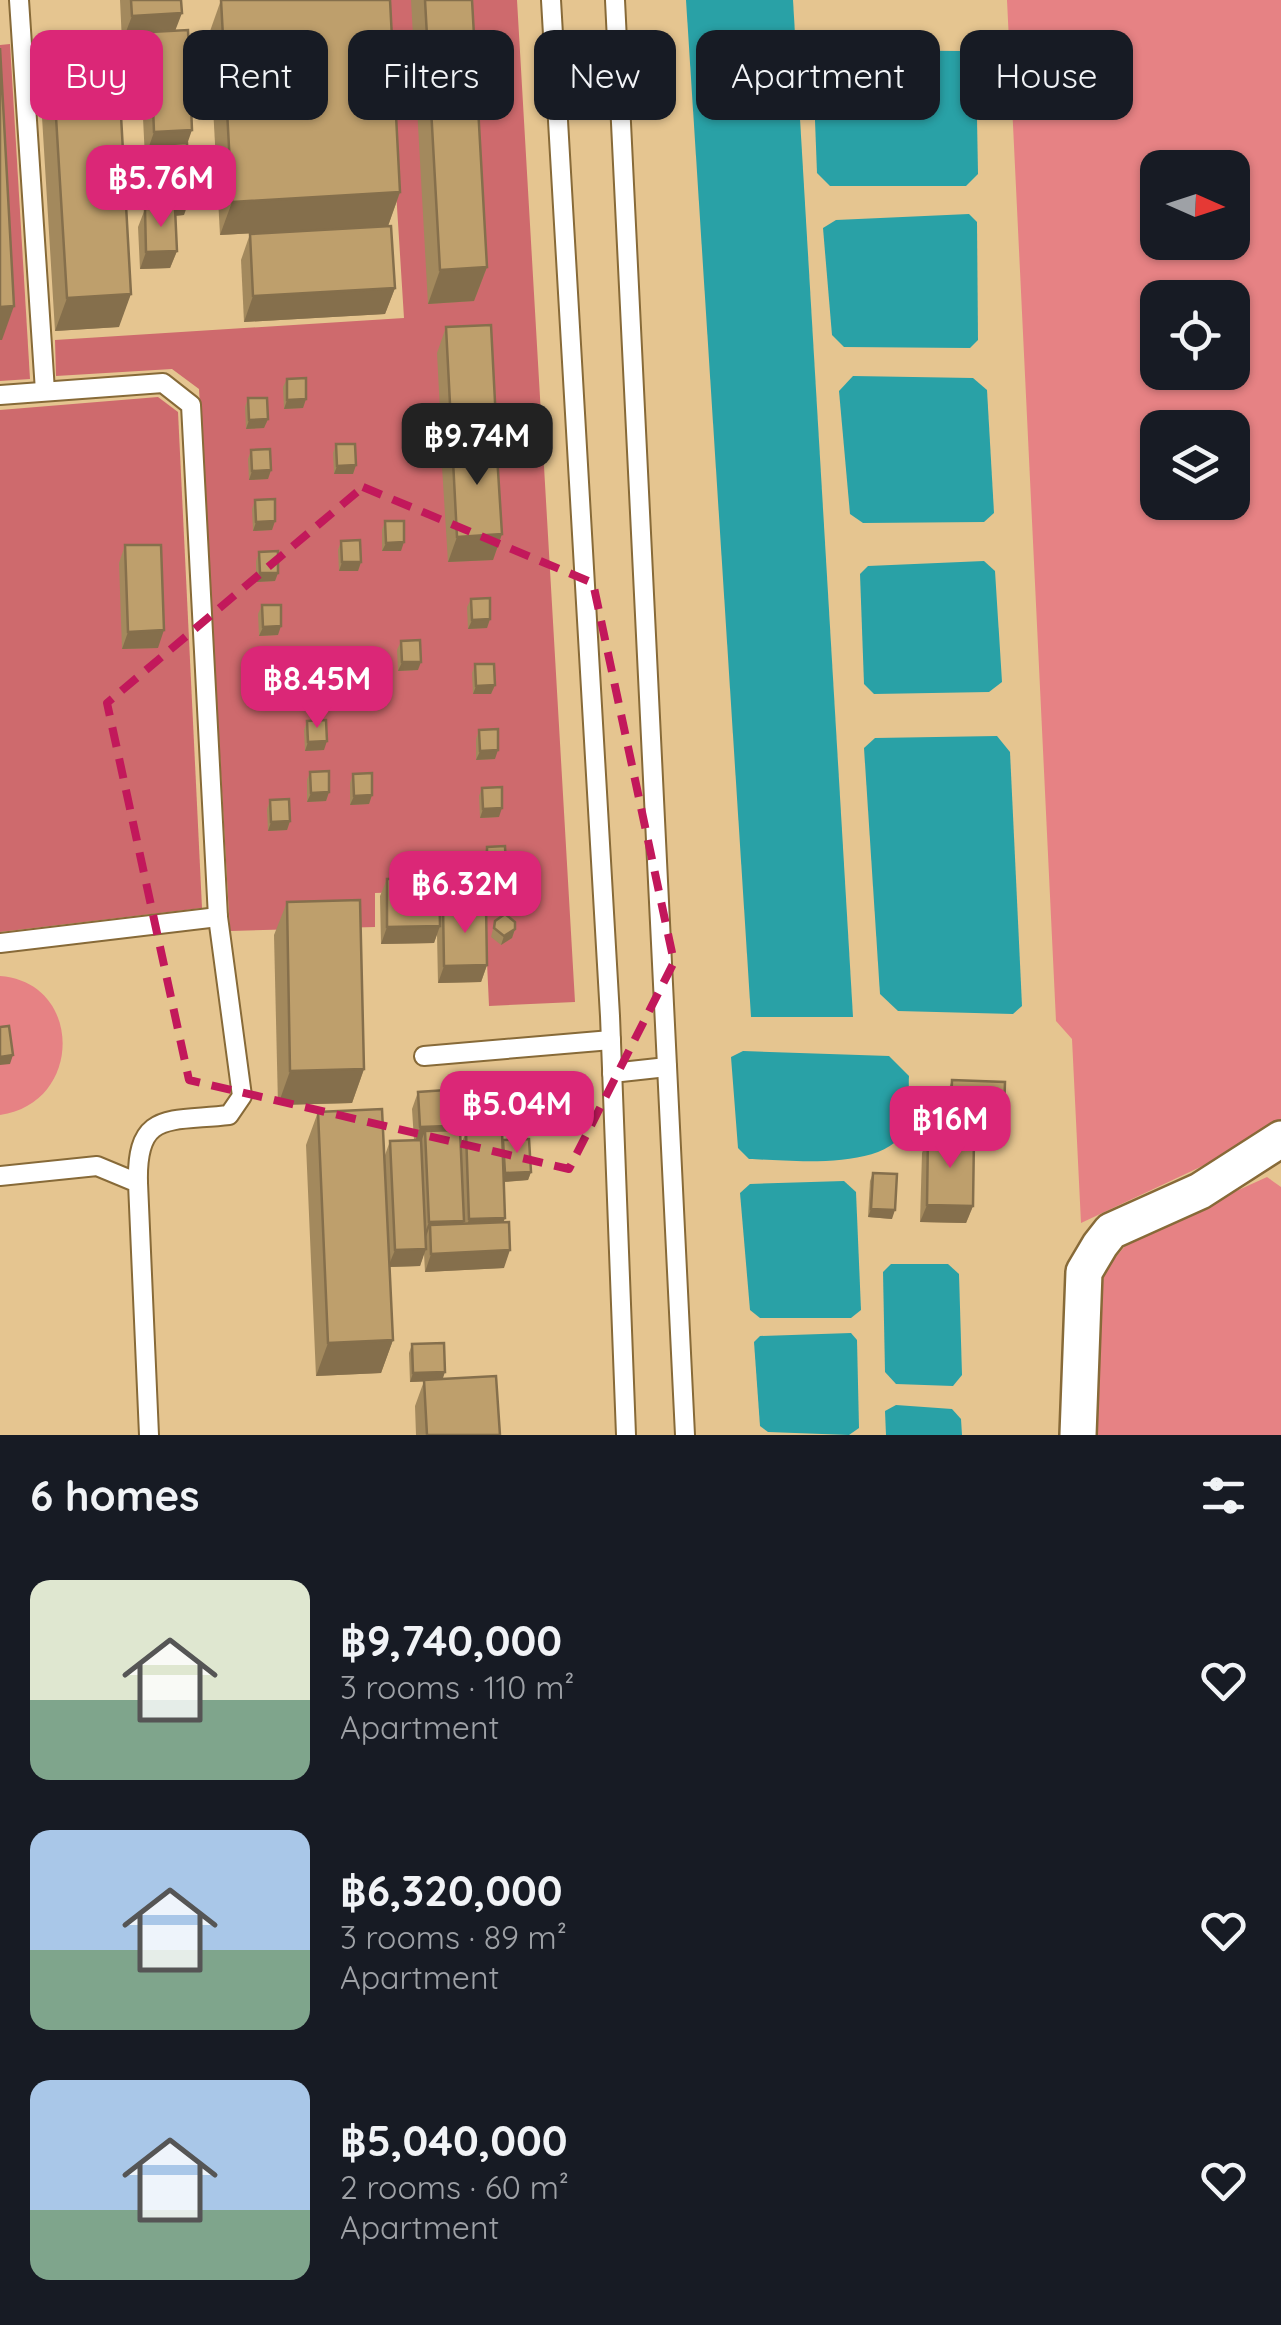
<!DOCTYPE html>
<html lang="en">
<head>
<meta charset="utf-8">
<style>
	body { margin:0; font-family:Quicksand,sans-serif; background:#20242c; color:#f1f3f6; height:100vh; display:flex; flex-direction:column; font-size:38px; white-space:nowrap }
	* { box-sizing:border-box; margin:0 }
	p { font-size:32px; color:#9ea1a6 }
	.icon { flex:none; width:55px; height:55px; fill:none; stroke:currentColor; stroke-width:2; stroke-linecap:round; stroke-linejoin:round }
	.map { position:relative; height:1435px; overflow:hidden }
	.side { display:flex; flex-direction:column; background:#171b24; flex:1 }
	.side>* { flex:none }
	.guide { position:absolute; left:30px; top:30px; width:1222px; height:90px; display:flex; gap:20px }
	.needle { width:65px; rotate:93deg }
	.fabs { position:absolute; left:1140px; top:150px; display:grid; gap:20px }
	.fabs a { display:grid; place-items:center; width:110px; height:110px; border-radius:20px; background:#171b24; box-shadow:0 2px 8px #0004; font-size:50px }
	.price { position:absolute; translate:-50% -85px; padding:0 22px; border-radius:20px; background:#db2777; color:#fff; font-size:32px; line-height:65px; filter:drop-shadow(0 2px 5px #0008) }
	.price::after { content:''; position:absolute; left:50%; top:60px; width:30px; height:22px; margin-left:-15px; background:inherit; clip-path:polygon(0 0,100% 0,50% 100%) }
	.price.on { background:#222; color:#fff }
	ul { padding:0; list-style:none }
	li { display:flex; align-items:center; gap:30px; height:250px; padding:0 30px }
	li span { display:grid; place-items:center; flex:none; width:280px; height:200px; border-radius:20px; color:#555 }
	li>.icon { margin-inline-start:auto }
	span .icon { width:120px; height:120px; fill:#fffc; stroke-width:1 }
	li b { font-size:42px }
	h2 { display:flex; justify-content:space-between; align-items:center; height:120px; padding:0 30px; font-size:42px }
	.chip { padding:0 35px; border-radius:20px; background:#171b24; box-shadow:0 2px 8px #0004; font-size:35px; line-height:90px }
	.chip.on { background:#db2777; color:#fff }
	.map>svg:first-child { display:block }
	.green { fill:#e68284; fill-rule:evenodd }
	.forest { fill:#ce6a6d }
	.water { fill:#29a1a6 }
	.lines { fill:none; stroke-linecap:round; stroke-linejoin:round }
	.lane-casing { stroke:#876a38; stroke-width:22 }
	.street-casing { stroke:#876a38; stroke-width:40 }
	.lane { stroke:#fff; stroke-width:18 }
	.street { stroke:#fff; stroke-width:35 }
	.wall { fill:#a3895d }
	.shaded-wall { fill:#856f4c }
	.building { fill:#be9f6c; stroke:#856f4c; stroke-width:2.5 }
	.marked { fill:none; stroke:#c2185b; stroke-width:8; stroke-dasharray:20 12; stroke-linejoin:round }
</style>
</head>
<body>
<div class="map">
<svg width="1281" height="1435" viewBox="0 0 1281 1435">
	<rect width="100%" height="100%" fill="#e5c590"/>
	<g class="green">
		<path d="M 1007,0 L 1281,0 L 1281,1119 L 1245,1146 L 1081,1223 L 1072,1039 L 1056,1021 ZM 1158,168 L 1232,168 L 1232,242 L 1158,242 ZM 1158,298 L 1232,298 L 1232,372 L 1158,372 ZM 1158,428 L 1232,428 L 1232,502 L 1158,502 Z"/>
		<path d="M 0,976 C 83,982 84,1103 0,1115 Z"/>
		<polygon points="1267,1177 1281,1187 1281,1435 1095,1435 1097,1279 1131,1239"/>
	</g>
	<g class="forest">
		<polygon points="384,0 517,0 575,1002 489,1006 485,918 436,918 434,891 375,893 375,927 230,931 199,389 172,369 56,376 55,340 404,318"/>
		<polygon points="10,44 30,379 0,381 0,45"/>
		<polygon points="158,397 178,412 202,908 0,932 0,410"/>
	</g>
	<g class="water">
		<polygon points="686,0 793,0 853,1017 751,1017"/>
		<polygon points="831,50 961,51 976,63 978,174 966,186 830,186 817,173 813,68"/>
		<polygon points="969,214 977,222 978,340 970,348 844,347 832,335 823,228 836,220"/>
		<polygon points="853,376 973,378 987,390 994,513 984,522 863,523 850,514 839,391"/>
		<polygon points="984,561 995,571 1002,682 989,692 874,694 864,684 860,574 868,566"/>
		<polygon points="997,736 1010,752 1022,1006 1013,1014 898,1011 880,994 864,748 875,738"/>
		<path d="M 743,1051 L 889,1056 L 909,1076 C 908,1090 911,1109 908,1123 C 894,1173 789,1160 749,1159 L 738,1148 L 731,1057 Z"/>
		<polygon points="844,1181 856,1192 861,1310 851,1318 760,1318 750,1310 740,1193 750,1184"/>
		<polygon points="891,1264 948,1264 959,1274 962,1375 953,1386 896,1384 885,1372 883,1272"/>
		<polygon points="851,1333 857,1340 859,1428 849,1435 768,1432 760,1426 754,1342 760,1336"/>
		<polygon points="896,1405 952,1409 961,1419 962,1435 886,1435 885,1411"/>
	</g>
	<g class="lines">
		<g class="lane-casing">
			<g id="lane">
				<polyline points="19,0 45,391"/>
				<polyline points="551,0 610,1016 626,1435"/>
				<polyline points="615,0 685,1435"/>
				<path d="M 0,395 L 163,383 L 191,405 L 218,917 L 242,1096 L 229,1115 C 169,1122 136,1110 138,1183"/>
				<polyline points="0,943 218,917"/>
				<polyline points="424,1056 611,1040"/>
				<polyline points="612,1073 667,1067"/>
				<polyline points="0,1176 97,1166 138,1183 149,1435"/>
			</g>
		</g>
		<g class="street-casing">
			<polyline id="street" points="1078,1435 1084,1272 1100,1245 1111,1231 1200,1191 1281,1139"/>
		</g>
		<use href="#lane" class="lane"/>
		<use href="#street" class="street"/>
	</g>
	<g class="wall">
		<polygon points="120,0 181,0 175,31 187,144 184,215 176,216 177,251 170,268 140,269 138,227 145,209 151,209 148,162 150,157 145,158 140,58 146,41 122,42"/>
		<polygon points="221,0 400,192 388,226 220,235 209,34"/>
		<polygon points="411,0 472,0 487,267 474,301 428,304"/>
		<polygon points="48,60 119,327 55,331 42,117 44,112 42,78"/>
		<polygon points="250,234 395,288 385,314 244,322 241,260"/>
		<polygon points="446,327 489,439 502,534 493,560 448,562 442,467 449,448 442,449 437,353"/>
		<polygon points="287,379 306,399 303,408 284,409 283,387"/>
		<polygon points="248,398 268,419 264,428 246,429 245,407"/>
		<polygon points="336,444 356,465 353,474 334,474 333,453"/>
		<polygon points="251,450 271,470 268,479 249,480 248,459"/>
		<polygon points="255,500 275,521 272,530 253,531 252,509"/>
		<polygon points="385,521 401,551 382,551 382,530"/>
		<polygon points="341,541 361,562 358,571 339,571 338,550"/>
		<polygon points="125,545 158,648 122,649 119,563"/>
		<polygon points="259,552 278,573 275,581 256,582 256,561"/>
		<polygon points="471,599 490,619 487,628 468,629 467,607"/>
		<polygon points="262,605 278,635 259,636 258,614"/>
		<polygon points="401,641 418,670 398,671 397,650"/>
		<polygon points="475,664 495,685 491,694 473,694 472,673"/>
		<polygon points="307,721 324,750 305,751 304,730"/>
		<polygon points="479,730 495,759 476,760 476,739"/>
		<polygon points="310,772 329,792 326,801 307,802 307,780"/>
		<polygon points="353,774 372,795 369,804 350,805 350,783"/>
		<polygon points="482,788 499,817 480,818 479,796"/>
		<polygon points="270,800 290,821 287,830 268,831 267,809"/>
		<polygon points="487,847 506,868 503,877 484,877 483,856"/>
		<polygon points="441,859 457,889 439,890 440,915 443,906 487,965 481,982 438,983 437,934 434,943 381,944 380,896 387,879 438,878 437,868"/>
		<polygon points="287,902 364,1069 352,1103 278,1105 274,935"/>
		<polygon points="495,921 515,929 512,938 501,945 491,937"/>
		<polygon points="952,1080 1004,1113 998,1131 945,1128 946,1097"/>
		<polygon points="418,1092 448,1126 447,1131 461,1145 466,1132 502,1143 531,1172 528,1180 504,1182 504,1268 425,1272 424,1253 420,1266 390,1267 393,1340 381,1373 316,1376 306,1145 318,1112 385,1155 390,1141 414,1140 412,1109"/>
		<polygon points="928,1136 973,1206 966,1223 920,1222 922,1153"/>
		<polygon points="873,1173 892,1219 868,1217 870,1181"/>
		<polygon points="412,1344 442,1379 500,1435 416,1435 415,1406 424,1381 410,1382 409,1353"/>
	</g>
	<g class="shaded-wall">
		<polygon points="182,13 172,39 150,32 146,41 122,42 132,16"/>
		<polygon points="192,130 183,156 154,145 150,157 145,158 154,132"/>
		<polygon points="400,192 388,226 220,235 232,202"/>
		<polygon points="190,198 184,215 151,217 158,199"/>
		<polygon points="177,251 170,268 140,269 146,252"/>
		<polygon points="487,267 474,301 428,304 440,270"/>
		<polygon points="395,288 385,314 244,322 253,296"/>
		<polygon points="131,294 119,327 55,331 67,298"/>
		<polygon points="14,306 2,340 0,340 0,307"/>
		<polygon points="306,399 303,408 284,409 287,400"/>
		<polygon points="268,419 264,428 246,429 249,420"/>
		<polygon points="496,421 486,446 452,441 449,448 442,449 451,423"/>
		<polygon points="356,465 353,474 334,474 337,466"/>
		<polygon points="271,470 268,479 249,480 252,471"/>
		<polygon points="275,521 272,530 253,531 256,522"/>
		<polygon points="502,534 493,560 448,562 457,537"/>
		<polygon points="404,542 401,551 382,551 386,543"/>
		<polygon points="342,562 361,562 358,571 339,571"/>
		<polygon points="260,573 278,573 275,581 256,582"/>
		<polygon points="490,619 487,628 468,629 472,620"/>
		<polygon points="281,626 278,635 259,636 263,627"/>
		<polygon points="164,630 158,648 122,649 128,632"/>
		<polygon points="402,662 421,662 418,670 398,671"/>
		<polygon points="495,685 491,694 473,694 476,686"/>
		<polygon points="327,741 324,750 305,751 308,742"/>
		<polygon points="498,750 495,759 476,760 480,751"/>
		<polygon points="329,792 326,801 307,802 311,793"/>
		<polygon points="372,795 369,804 350,805 354,796"/>
		<polygon points="502,808 499,817 480,818 483,809"/>
		<polygon points="290,821 287,830 268,831 271,822"/>
		<polygon points="487,868 506,868 503,877 484,877"/>
		<polygon points="460,880 457,889 438,890 441,881"/>
		<polygon points="440,926 434,943 381,944 387,927"/>
		<polygon points="515,929 512,938 501,945 504,936"/>
		<polygon points="487,965 481,982 438,983 444,966"/>
		<polygon points="13,1055 10,1064 0,1065 0,1057"/>
		<polygon points="364,1069 352,1103 278,1105 290,1071"/>
		<polygon points="951,1111 1004,1113 998,1131 945,1128"/>
		<polygon points="448,1126 442,1144 425,1131 420,1145 414,1145 420,1127"/>
		<polygon points="531,1172 528,1180 502,1182 505,1173"/>
		<polygon points="927,1205 973,1206 966,1223 920,1222"/>
		<polygon points="871,1209 895,1210 892,1219 868,1217"/>
		<polygon points="505,1218 499,1235 463,1237 469,1219"/>
		<polygon points="464,1221 458,1239 430,1225 425,1240 422,1240 429,1222"/>
		<polygon points="426,1249 420,1266 388,1267 395,1250"/>
		<polygon points="510,1250 504,1268 425,1272 431,1254"/>
		<polygon points="393,1340 381,1373 316,1376 328,1343"/>
		<polygon points="445,1372 442,1381 410,1382 413,1373"/>
	</g>
	<g class="building">
		<polygon points="131,0 181,0 182,13 132,16"/>
		<polygon points="221,0 390,0 400,192 232,202"/>
		<polygon points="425,0 472,0 487,267 440,270"/>
		<polygon points="188,30 192,130 154,132 150,32"/>
		<polygon points="0,48 14,306 0,307"/>
		<polygon points="107,57 108,81 54,84 50,94 48,60"/>
		<polygon points="119,80 131,294 67,298 54,84"/>
		<polygon points="187,143 190,198 158,199 154,145"/>
		<polygon points="175,208 177,251 146,252 145,209"/>
		<polygon points="391,226 395,288 253,296 250,234"/>
		<polygon points="491,325 496,421 451,423 446,327"/>
		<polygon points="306,378 306,399 287,400 287,379"/>
		<polygon points="248,398 267,398 268,419 249,420"/>
		<polygon points="496,439 502,534 457,537 452,441"/>
		<polygon points="336,444 355,444 356,465 337,466"/>
		<polygon points="270,449 271,470 252,471 251,450"/>
		<polygon points="275,499 275,521 256,522 255,500"/>
		<polygon points="385,521 404,521 404,542 386,543"/>
		<polygon points="360,540 361,562 342,562 341,541"/>
		<polygon points="125,545 161,545 164,630 128,632"/>
		<polygon points="278,551 278,573 260,573 259,552"/>
		<polygon points="490,598 490,619 472,620 471,599"/>
		<polygon points="262,605 281,605 281,626 263,627"/>
		<polygon points="420,640 421,662 402,662 401,641"/>
		<polygon points="475,664 494,664 495,685 476,686"/>
		<polygon points="326,720 327,741 308,742 307,721"/>
		<polygon points="498,729 498,750 480,751 479,730"/>
		<polygon points="329,771 329,792 311,793 310,772"/>
		<polygon points="372,773 372,795 354,796 353,774"/>
		<polygon points="502,787 502,808 483,809 482,788"/>
		<polygon points="289,799 290,821 271,822 270,800"/>
		<polygon points="505,846 506,868 487,868 487,847"/>
		<polygon points="441,859 460,859 460,880 441,881"/>
		<polygon points="439,878 440,926 387,927 387,879"/>
		<polygon points="360,900 364,1069 290,1071 287,902"/>
		<polygon points="486,905 487,965 444,966 443,906"/>
		<polygon points="505,914 515,922 515,929 504,936 494,928 495,921"/>
		<polygon points="9,1026 13,1055 0,1057 0,1027"/>
		<polygon points="952,1080 1005,1082 1004,1113 951,1111"/>
		<polygon points="446,1090 448,1126 420,1127 418,1092"/>
		<polygon points="382,1109 393,1340 328,1343 318,1112"/>
		<polygon points="460,1130 464,1221 429,1222 425,1131"/>
		<polygon points="502,1131 505,1218 469,1219 466,1132"/>
		<polygon points="928,1136 974,1137 973,1206 927,1205"/>
		<polygon points="529,1139 531,1172 505,1173 503,1140"/>
		<polygon points="421,1140 426,1249 395,1250 390,1141"/>
		<polygon points="873,1173 897,1174 895,1210 871,1209"/>
		<polygon points="509,1222 510,1250 431,1254 430,1225"/>
		<polygon points="444,1343 445,1372 413,1373 412,1344"/>
		<polygon points="496,1376 500,1435 427,1435 424,1380"/>
	</g>
	<path class="marked" d="M 363,487 L 593,583 L 674,962 L 569,1169 L 189,1080 L 107,703 Z"/>
</svg>
<div class="fabs">
<a><svg class="needle" viewBox="-14 -14 28 28"><path d="M0-13l5 13h-10z" fill="#e53935"/><path d="M0 13l5-13h-10z" fill="#9ea1a6"/></svg></a>
<a><svg class="icon" aria-label="locate" viewBox="0 0 24 24"><circle cx="12" cy="12" r="6"/><path d="M12 2v4M12 18v4M2 12h4M18 12h4"/></svg></a>
<a><svg class="icon" aria-label="layers" viewBox="0 0 24 24"><path d="M12 4l9 5-9 5-9-5zM3 14l9 5 9-5"/></svg></a>
</div>
<b class="price" style="left:161px;top:230px">฿5.76M</b>
<b class="price on" style="left:477px;top:488px">฿9.74M</b>
<b class="price" style="left:317px;top:731px">฿8.45M</b>
<b class="price" style="left:465px;top:936px">฿6.32M</b>
<b class="price" style="left:517px;top:1156px">฿5.04M</b>
<b class="price" style="left:950px;top:1171px">฿16M</b>
<div class="guide">
<a class="chip on">Buy</a>
<a class="chip">Rent</a>
<a class="chip">Filters</a>
<a class="chip">New</a>
<a class="chip">Apartment</a>
<a class="chip">House</a>
</div>
</div>
<section class="side">
<h2>6 homes<svg class="icon" aria-label="filters" viewBox="0 0 24 24"><path d="M4 7h16M4 17h16"/><circle cx="9" cy="7" r="2"/><circle cx="15" cy="17" r="2"/></svg></h2>
<ul>
<li><span style="background:linear-gradient(#dfe7d0 60%,#7fa58c 0)"><svg class="icon" aria-label="home" viewBox="0 0 24 24"><path d="M3 11l9-7 9 7M6 9v11h12V9"/></svg></span><div><b>฿9,740,000</b><p>3 rooms · 110 m²</p><p>Apartment</p></div><svg class="icon" aria-label="heart" viewBox="0 0 24 24"><path d="M12 20l-8-8c-3-5 5-10 8-4 3-6 11-1 8 4z"/></svg></li>
<li><span style="background:linear-gradient(#a9c7e8 60%,#7fa58c 0)"><svg class="icon" aria-label="home" viewBox="0 0 24 24"><path d="M3 11l9-7 9 7M6 9v11h12V9"/></svg></span><div><b>฿6,320,000</b><p>3 rooms · 89 m²</p><p>Apartment</p></div><svg class="icon" aria-label="heart" viewBox="0 0 24 24"><path d="M12 20l-8-8c-3-5 5-10 8-4 3-6 11-1 8 4z"/></svg></li>
<li><span style="background:linear-gradient(#a9c7e8 65%,#7fa58c 0)"><svg class="icon" aria-label="home" viewBox="0 0 24 24"><path d="M3 11l9-7 9 7M6 9v11h12V9"/></svg></span><div><b>฿5,040,000</b><p>2 rooms · 60 m²</p><p>Apartment</p></div><svg class="icon" aria-label="heart" viewBox="0 0 24 24"><path d="M12 20l-8-8c-3-5 5-10 8-4 3-6 11-1 8 4z"/></svg></li>
</ul>
</section>
</body>
</html>
